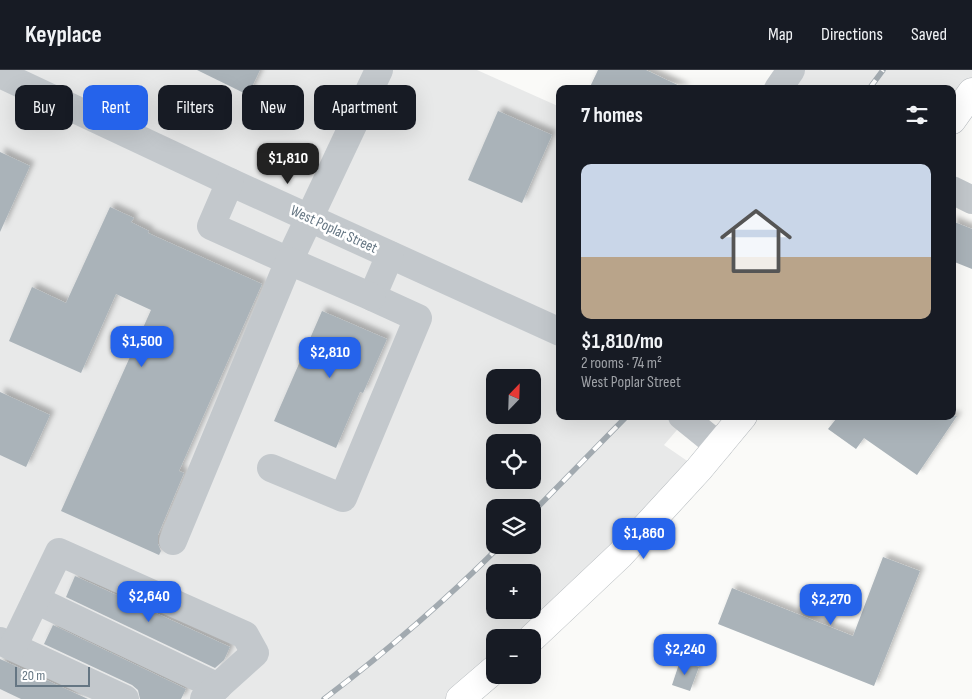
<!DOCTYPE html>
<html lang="en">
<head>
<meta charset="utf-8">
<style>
	body { margin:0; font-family:"Sofia Sans Condensed",sans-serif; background:#20242c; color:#f1f3f6; height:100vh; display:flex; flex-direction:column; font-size:19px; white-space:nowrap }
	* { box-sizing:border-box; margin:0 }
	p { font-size:16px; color:#9ea1a6 }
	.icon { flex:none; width:28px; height:28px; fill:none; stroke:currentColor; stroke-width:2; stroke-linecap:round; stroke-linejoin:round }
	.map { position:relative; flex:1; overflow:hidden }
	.details { position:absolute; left:556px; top:15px; width:400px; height:335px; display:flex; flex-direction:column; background:#171b24; border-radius:10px; box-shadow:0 5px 20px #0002 }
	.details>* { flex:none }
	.banner { position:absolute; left:15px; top:15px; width:466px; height:45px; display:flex; gap:10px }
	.needle { width:32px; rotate:23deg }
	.fabs { position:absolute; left:486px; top:299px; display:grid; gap:10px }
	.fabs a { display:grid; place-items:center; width:55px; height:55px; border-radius:10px; background:#171b24; box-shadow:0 5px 20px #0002; font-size:25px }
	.scale { position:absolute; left:15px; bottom:12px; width:75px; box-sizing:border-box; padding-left:5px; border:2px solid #657683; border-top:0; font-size:14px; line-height:18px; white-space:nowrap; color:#657683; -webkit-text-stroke:4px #fff; paint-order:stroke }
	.price { position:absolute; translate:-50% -42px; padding:0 11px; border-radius:10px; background:#2563eb; color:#fff; font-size:16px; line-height:32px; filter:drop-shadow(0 1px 2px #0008) }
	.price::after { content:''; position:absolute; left:50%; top:30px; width:15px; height:11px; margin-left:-8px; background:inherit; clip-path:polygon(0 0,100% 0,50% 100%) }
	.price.selected { background:#222; color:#fff }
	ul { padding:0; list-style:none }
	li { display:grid; align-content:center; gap:10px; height:265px; padding:0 25px }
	li span { display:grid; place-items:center; height:155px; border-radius:10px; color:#555 }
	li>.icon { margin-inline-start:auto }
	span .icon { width:90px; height:90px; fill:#fffc; stroke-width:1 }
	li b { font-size:21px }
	h2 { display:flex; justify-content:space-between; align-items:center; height:60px; padding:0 25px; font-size:21px }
	.tag { padding:0 18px; border-radius:10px; background:#171b24; box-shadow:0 5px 20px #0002; font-size:18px; line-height:45px }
	.tag.selected { background:#2563eb; color:#fff }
	header { display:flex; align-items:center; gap:30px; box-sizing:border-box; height:70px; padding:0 25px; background:#171b24; border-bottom:1px solid #363941 }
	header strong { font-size:24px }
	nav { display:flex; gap:28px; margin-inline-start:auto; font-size:18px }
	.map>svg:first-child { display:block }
	.built { fill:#e8e9e9; fill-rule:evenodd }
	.building { fill:#aab3b9; filter:url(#shadow) }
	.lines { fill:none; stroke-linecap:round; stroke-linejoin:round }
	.major-casing { stroke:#b5babe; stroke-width:29 }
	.minor { stroke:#c3c8cc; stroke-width:28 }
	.major { stroke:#fff; stroke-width:28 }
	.rail-casing { stroke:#a2aab0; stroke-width:5.5 }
	.rail { stroke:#fff; stroke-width:4; stroke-dasharray:11; stroke-linecap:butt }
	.labels { text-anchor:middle; stroke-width:5; stroke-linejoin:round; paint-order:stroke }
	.street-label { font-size:15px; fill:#657683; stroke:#fff }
</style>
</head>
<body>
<header>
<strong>Keyplace</strong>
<nav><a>Map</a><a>Directions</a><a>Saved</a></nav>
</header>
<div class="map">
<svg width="972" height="629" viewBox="0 0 972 629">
	<defs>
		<filter id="shadow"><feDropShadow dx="4.5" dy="-4.5" stdDeviation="2.5" flood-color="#0004"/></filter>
	</defs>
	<rect width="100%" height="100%" fill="#fafaf8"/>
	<g class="built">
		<path d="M 0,0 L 477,0 L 560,37 L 560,346 L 689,346 L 664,375 L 699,399 L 532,567 L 495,568 L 495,599 L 460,629 L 0,629 ZM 495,308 L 532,308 L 532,345 L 495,345 ZM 495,372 L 532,372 L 532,410 L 495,410 ZM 495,438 L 532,438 L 532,475 L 495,475 ZM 495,502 L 532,502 L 532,540 L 495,540 Z"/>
		<polygon points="791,0 972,0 972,22 953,50 952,19 778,19"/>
	</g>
	<g class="building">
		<polygon points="197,0 260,0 248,25"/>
		<polygon points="598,0 646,0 686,19 589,19"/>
		<polygon points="498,41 552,65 522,133 468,110"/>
		<polygon points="0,82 30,96 0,162"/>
		<polygon points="110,137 134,148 131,152 149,161 148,163 262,214 179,401 184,403 158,465 158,474 161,481 159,485 61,441 151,240 116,224 81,303 9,271 32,217 66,233"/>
		<polygon points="952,151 972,159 972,199 952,191"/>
		<polygon points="322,241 387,269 363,323 360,322 336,378 274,351"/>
		<polygon points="0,322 50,345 26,397 0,385"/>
		<polygon points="832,346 957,346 917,405 864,368 856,379 828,359 836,349"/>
		<polygon points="883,487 920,501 874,616 718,554 732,518 853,566"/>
		<polygon points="75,506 230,577 224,590 215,598 66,527"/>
		<polygon points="53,555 186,619 181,629 140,629 138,620 132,615 44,574"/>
		<polygon points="0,589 31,603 88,629 21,629 0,619"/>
		<polygon points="680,591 699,597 690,621 672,615"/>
	</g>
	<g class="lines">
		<g class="major-casing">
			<g id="major">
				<polyline points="952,50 972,22"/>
				<polyline points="532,568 620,485 699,399 743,346"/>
				<polyline points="460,629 495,599"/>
			</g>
		</g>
		<g class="minor">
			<polyline points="0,4 230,112 560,262"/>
			<polyline points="778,19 791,0"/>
			<polyline points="230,112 211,156 289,191 379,0"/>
			<polyline points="952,120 972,130"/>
			<polyline points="682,346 719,376"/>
			<polyline points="271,398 343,428 418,248 372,227 390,185"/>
			<polyline points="173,471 289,191 372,227"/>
			<polyline points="36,530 218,617"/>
			<polyline points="0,571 125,629"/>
			<polyline points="13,577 59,482 245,565 255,583 204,629"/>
		</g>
		<use href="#major" class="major"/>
		<g class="rail-casing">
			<g id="rail">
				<polyline points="869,19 883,0"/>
				<polyline points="532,443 627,346"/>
				<path d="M 324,629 C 386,582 446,530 501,475"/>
			</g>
		</g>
		<use href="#rail" class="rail"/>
	</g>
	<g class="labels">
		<g class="street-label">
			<text transform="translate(334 159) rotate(25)" y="5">West Poplar Street</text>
		</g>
	</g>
</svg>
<div class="fabs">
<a><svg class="needle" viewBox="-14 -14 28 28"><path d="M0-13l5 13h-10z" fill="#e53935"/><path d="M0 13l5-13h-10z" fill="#9ea1a6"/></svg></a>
<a><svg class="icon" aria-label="locate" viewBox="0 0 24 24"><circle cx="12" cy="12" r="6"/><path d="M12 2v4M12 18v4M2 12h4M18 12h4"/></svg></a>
<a><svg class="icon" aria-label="layers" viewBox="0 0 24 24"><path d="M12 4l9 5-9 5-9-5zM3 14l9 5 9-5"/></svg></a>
<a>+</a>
<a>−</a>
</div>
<div class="scale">20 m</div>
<b class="price selected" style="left:288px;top:115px">$1,810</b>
<b class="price" style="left:142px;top:298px">$1,500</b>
<b class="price" style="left:330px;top:309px">$2,810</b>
<b class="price" style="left:644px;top:490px">$1,860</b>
<b class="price" style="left:149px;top:553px">$2,640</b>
<b class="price" style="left:831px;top:556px">$2,270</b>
<b class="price" style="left:685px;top:606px">$2,240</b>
<div class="banner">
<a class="tag">Buy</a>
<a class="tag selected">Rent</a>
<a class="tag">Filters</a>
<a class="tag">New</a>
<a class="tag">Apartment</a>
</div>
<section class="details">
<h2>7 homes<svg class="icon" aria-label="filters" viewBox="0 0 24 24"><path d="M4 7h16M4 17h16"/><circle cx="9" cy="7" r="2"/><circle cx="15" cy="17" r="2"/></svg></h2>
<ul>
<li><span style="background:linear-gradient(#c9d6e8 60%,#b9a48a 0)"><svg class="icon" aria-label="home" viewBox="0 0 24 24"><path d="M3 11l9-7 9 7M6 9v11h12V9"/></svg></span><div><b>$1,810/mo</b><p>2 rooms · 74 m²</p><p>West Poplar Street</p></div></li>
</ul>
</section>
</div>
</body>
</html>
